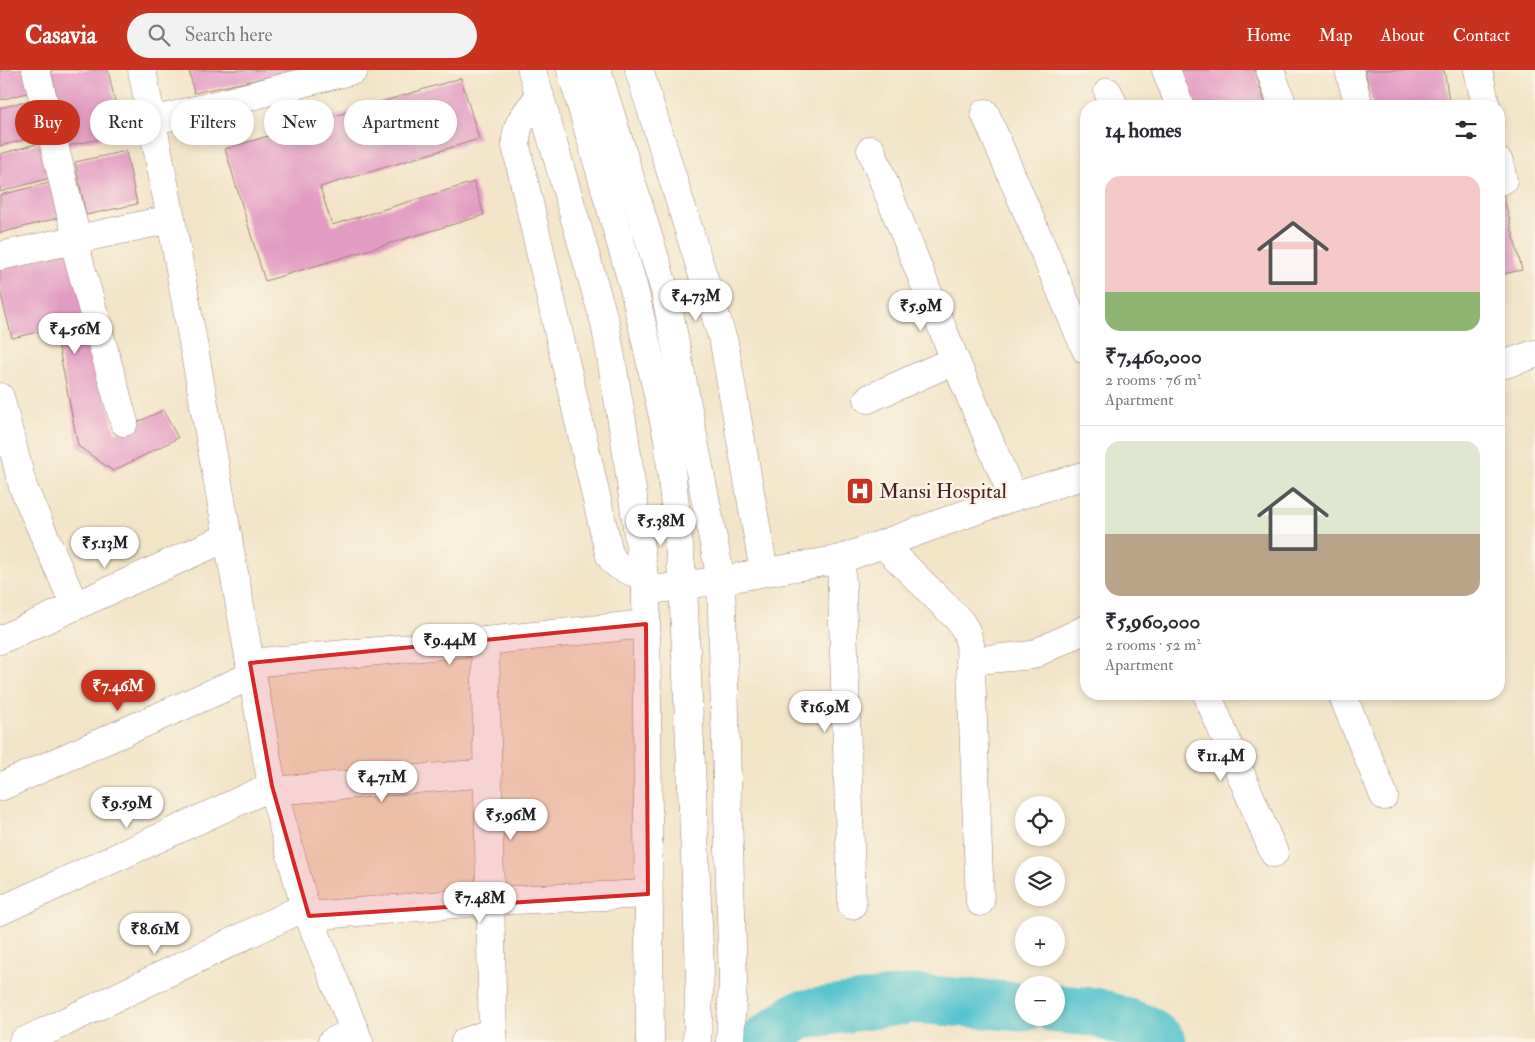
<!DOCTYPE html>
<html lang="en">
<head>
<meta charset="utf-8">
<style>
	body { margin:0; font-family:"IM FELL Double Pica",serif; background:#f2f2f3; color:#2b2b33; height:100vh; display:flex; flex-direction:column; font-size:19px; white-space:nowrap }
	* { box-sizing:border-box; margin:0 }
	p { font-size:16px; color:#7c7c81 }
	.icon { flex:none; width:28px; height:28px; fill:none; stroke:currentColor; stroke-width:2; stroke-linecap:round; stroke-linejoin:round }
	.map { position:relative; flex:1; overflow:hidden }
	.sheet { position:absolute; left:1080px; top:30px; width:425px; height:600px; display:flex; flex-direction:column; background:#fff; border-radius:20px; box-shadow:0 2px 8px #0003 }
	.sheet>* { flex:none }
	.banner { position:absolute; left:15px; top:30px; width:475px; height:45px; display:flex; gap:10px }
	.buttons { position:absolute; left:1015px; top:726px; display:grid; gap:10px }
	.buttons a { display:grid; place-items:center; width:50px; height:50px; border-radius:50%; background:#fff; box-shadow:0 2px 8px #0003; font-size:25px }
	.price { position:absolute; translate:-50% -42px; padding:0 11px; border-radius:18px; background:#fff; color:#222; font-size:16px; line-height:32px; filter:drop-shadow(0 1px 2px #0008) }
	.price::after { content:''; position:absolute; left:50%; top:30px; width:15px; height:11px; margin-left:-8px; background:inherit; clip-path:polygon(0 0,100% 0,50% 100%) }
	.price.active { background:#c8321e; color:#fff }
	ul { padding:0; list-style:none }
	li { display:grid; align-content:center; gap:10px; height:265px; padding:0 25px }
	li+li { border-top:1px solid #e1e1e2 }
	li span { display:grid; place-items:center; height:155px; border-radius:15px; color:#555 }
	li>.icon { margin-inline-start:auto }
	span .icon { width:90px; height:90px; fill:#fffc; stroke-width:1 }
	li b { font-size:21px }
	h2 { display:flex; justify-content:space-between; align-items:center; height:60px; padding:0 25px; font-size:21px }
	.tag { padding:0 18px; border-radius:22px; background:#fff; box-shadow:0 2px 8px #0003; font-size:18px; line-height:45px }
	.tag.active { background:#c8321e; color:#fff }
	header { display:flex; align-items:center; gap:30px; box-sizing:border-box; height:70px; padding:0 25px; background:#c8321e; color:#fff }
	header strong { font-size:24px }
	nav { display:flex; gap:28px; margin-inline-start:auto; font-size:18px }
	.search { width:350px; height:45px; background:#f2f2f3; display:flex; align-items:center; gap:12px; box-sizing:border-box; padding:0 18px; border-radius:28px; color:#7c7c81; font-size:19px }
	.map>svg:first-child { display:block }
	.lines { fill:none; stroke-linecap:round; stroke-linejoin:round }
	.river { stroke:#58c5ce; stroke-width:49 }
	.building { fill:#e29bc3 }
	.minor-casing { stroke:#9e8279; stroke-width:29 }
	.major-casing { stroke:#9e8279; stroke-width:29 }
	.minor { stroke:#fff; stroke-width:28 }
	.major { stroke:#fff; stroke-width:28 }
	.marked { fill:#d62828; fill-opacity:0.2; stroke:#d62828; stroke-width:4; stroke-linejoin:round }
	.labels { text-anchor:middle; stroke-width:4.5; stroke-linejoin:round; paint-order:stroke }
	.poi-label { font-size:21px; fill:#4a1f2b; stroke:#fcf5e5; text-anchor:start }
</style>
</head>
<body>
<header>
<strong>Casavia</strong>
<div class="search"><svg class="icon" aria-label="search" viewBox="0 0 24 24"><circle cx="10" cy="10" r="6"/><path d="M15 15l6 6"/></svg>Search here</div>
<nav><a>Home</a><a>Map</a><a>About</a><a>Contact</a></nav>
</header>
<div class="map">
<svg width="1535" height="972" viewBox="0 0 1535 972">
	<rect width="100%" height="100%" fill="#fcf5e5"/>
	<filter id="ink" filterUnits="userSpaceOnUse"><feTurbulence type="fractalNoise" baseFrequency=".02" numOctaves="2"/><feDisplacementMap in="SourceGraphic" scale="10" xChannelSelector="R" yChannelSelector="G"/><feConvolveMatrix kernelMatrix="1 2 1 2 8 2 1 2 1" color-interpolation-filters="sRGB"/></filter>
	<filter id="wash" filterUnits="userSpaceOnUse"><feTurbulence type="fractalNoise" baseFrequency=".0096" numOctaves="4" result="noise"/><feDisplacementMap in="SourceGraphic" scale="20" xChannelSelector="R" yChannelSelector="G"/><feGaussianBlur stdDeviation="1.12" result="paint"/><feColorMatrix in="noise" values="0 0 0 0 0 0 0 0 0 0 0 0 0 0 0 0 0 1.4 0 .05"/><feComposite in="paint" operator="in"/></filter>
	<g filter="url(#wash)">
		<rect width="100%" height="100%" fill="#f2e4c7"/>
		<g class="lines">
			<g class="river">
				<polyline points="1056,939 1095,942 1145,959 1162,972"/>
				<polyline points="762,972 799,945 913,929 1024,937"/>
			</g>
		</g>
		<g id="blocks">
			<g class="building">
				<polygon points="0,0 25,0 31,22 0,30"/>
				<polygon points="51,0 108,0 122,64 67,76"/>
				<polygon points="189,0 297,0 297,1 194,23"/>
				<polygon points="1179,0 1255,0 1266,36 1191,36"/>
				<polygon points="1365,0 1444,0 1450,36 1373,36"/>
				<polygon points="461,8 479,69 320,117 332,155 474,112 484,145 265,211 225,79"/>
				<polygon points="30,30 39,66 0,76 0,38"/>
				<polygon points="40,73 50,108 0,122 0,84"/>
				<polygon points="126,81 137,134 86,145 75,92"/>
				<polygon points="53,112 62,147 0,163 0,125"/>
				<polygon points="1499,120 1502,120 1522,200 1499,205"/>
				<polygon points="70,177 115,363 163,340 178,368 113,401 78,376 55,258 12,268 0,221 0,194"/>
			</g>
		</g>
	</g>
	<g filter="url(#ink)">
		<use href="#blocks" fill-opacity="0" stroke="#9e8279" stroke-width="1"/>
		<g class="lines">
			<g class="minor-casing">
				<g id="minor">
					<polyline points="36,0 77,169"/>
					<polyline points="142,0 171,149 272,716 305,837 359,972"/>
					<polyline points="571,0 634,219 668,369 683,515 700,900 697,972"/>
					<polyline points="639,0 724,273 764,502"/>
					<polyline points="1166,0 1180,36"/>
					<polyline points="1270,0 1283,36"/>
					<polyline points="1349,0 1359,36"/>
					<polyline points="1478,0 1486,36"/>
					<polyline points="1108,22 1114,36"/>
					<polyline points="985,43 1086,280"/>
					<polyline points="152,51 354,0"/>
					<polyline points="871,80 955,290 1013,427"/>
					<polyline points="1499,92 1503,110 1499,111"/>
					<polyline points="73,169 124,352"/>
					<polyline points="0,186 171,149"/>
					<polyline points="1499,296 1535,284"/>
					<polyline points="0,327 23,417 75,536"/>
					<polyline points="868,329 955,290"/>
					<polyline points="883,474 960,551 966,561 970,574 980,832"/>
					<polyline points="841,489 852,835"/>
					<polyline points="646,521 721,510 841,489 1013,427 1086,405"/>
					<polyline points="0,570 228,467"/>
					<polyline points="485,571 493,972"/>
					<polyline points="970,591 1032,585 1086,559"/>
					<polyline points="250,593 485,571 646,554"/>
					<polyline points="1207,624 1274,783"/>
					<polyline points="1342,624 1384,726"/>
					<polyline points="0,717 253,605"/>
					<polyline points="273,721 488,703"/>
					<polyline points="0,841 272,716"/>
					<polyline points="309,846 491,831 648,824"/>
					<polyline points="23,972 305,837"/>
					<polyline points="332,972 355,961"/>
					<polyline points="465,972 493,962"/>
				</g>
			</g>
			<g class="major-casing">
				<g id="major">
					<polyline points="532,0 605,253 624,363 646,521 650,972"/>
					<polyline points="597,0 665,221 721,510 733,911 730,972"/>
					<path d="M 540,26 C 526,44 515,52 516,76 L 609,483 C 614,498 629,500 643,506"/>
				</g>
			</g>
			<use href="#minor" class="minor"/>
			<use href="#major" class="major"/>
		</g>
	</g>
	<path class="marked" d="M 646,554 L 648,824 L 309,846 L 272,716 L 250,593 Z"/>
	<defs>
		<g id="hospital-square" transform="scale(1.4375)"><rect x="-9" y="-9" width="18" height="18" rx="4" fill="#c8321e" stroke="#fcf5e5"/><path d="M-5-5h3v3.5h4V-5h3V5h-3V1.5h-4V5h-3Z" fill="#fff"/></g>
	</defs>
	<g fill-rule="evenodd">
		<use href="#hospital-square" x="860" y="421"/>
	</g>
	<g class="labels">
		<g class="poi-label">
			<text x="879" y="428">Mansi Hospital</text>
		</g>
	</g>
</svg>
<div class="buttons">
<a><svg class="icon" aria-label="locate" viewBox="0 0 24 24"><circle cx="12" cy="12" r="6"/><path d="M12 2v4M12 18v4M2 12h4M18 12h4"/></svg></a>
<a><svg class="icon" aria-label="layers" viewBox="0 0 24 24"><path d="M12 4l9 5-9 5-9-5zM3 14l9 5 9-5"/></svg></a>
<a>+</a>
<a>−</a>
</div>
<b class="price" style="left:696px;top:252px">₹4.73M</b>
<b class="price" style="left:921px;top:262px">₹5.9M</b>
<b class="price" style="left:75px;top:285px">₹4.56M</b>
<b class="price" style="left:661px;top:477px">₹5.38M</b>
<b class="price" style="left:105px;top:499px">₹5.13M</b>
<b class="price" style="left:450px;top:596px">₹9.44M</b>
<b class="price active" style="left:118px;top:642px">₹7.46M</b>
<b class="price" style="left:825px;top:663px">₹16.9M</b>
<b class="price" style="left:1221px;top:712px">₹11.4M</b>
<b class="price" style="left:382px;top:733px">₹4.71M</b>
<b class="price" style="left:127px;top:759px">₹9.59M</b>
<b class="price" style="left:511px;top:771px">₹5.96M</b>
<b class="price" style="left:480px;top:854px">₹7.48M</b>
<b class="price" style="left:155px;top:885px">₹8.61M</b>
<div class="banner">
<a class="tag active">Buy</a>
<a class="tag">Rent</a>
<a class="tag">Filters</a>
<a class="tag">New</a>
<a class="tag">Apartment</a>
</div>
<section class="sheet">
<h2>14 homes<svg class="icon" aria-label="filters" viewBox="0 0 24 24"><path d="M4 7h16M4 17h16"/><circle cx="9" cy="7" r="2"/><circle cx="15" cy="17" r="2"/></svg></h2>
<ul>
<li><span style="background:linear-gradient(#f6c9c9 75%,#8fb573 0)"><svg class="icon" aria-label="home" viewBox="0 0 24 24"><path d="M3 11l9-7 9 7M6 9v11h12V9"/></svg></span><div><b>₹7,460,000</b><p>2 rooms · 76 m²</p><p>Apartment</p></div></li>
<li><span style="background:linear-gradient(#dfe7d0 60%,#b9a48a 0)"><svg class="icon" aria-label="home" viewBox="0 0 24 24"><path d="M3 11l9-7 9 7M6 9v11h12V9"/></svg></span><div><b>₹5,960,000</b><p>2 rooms · 52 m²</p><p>Apartment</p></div></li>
</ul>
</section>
</div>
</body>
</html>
